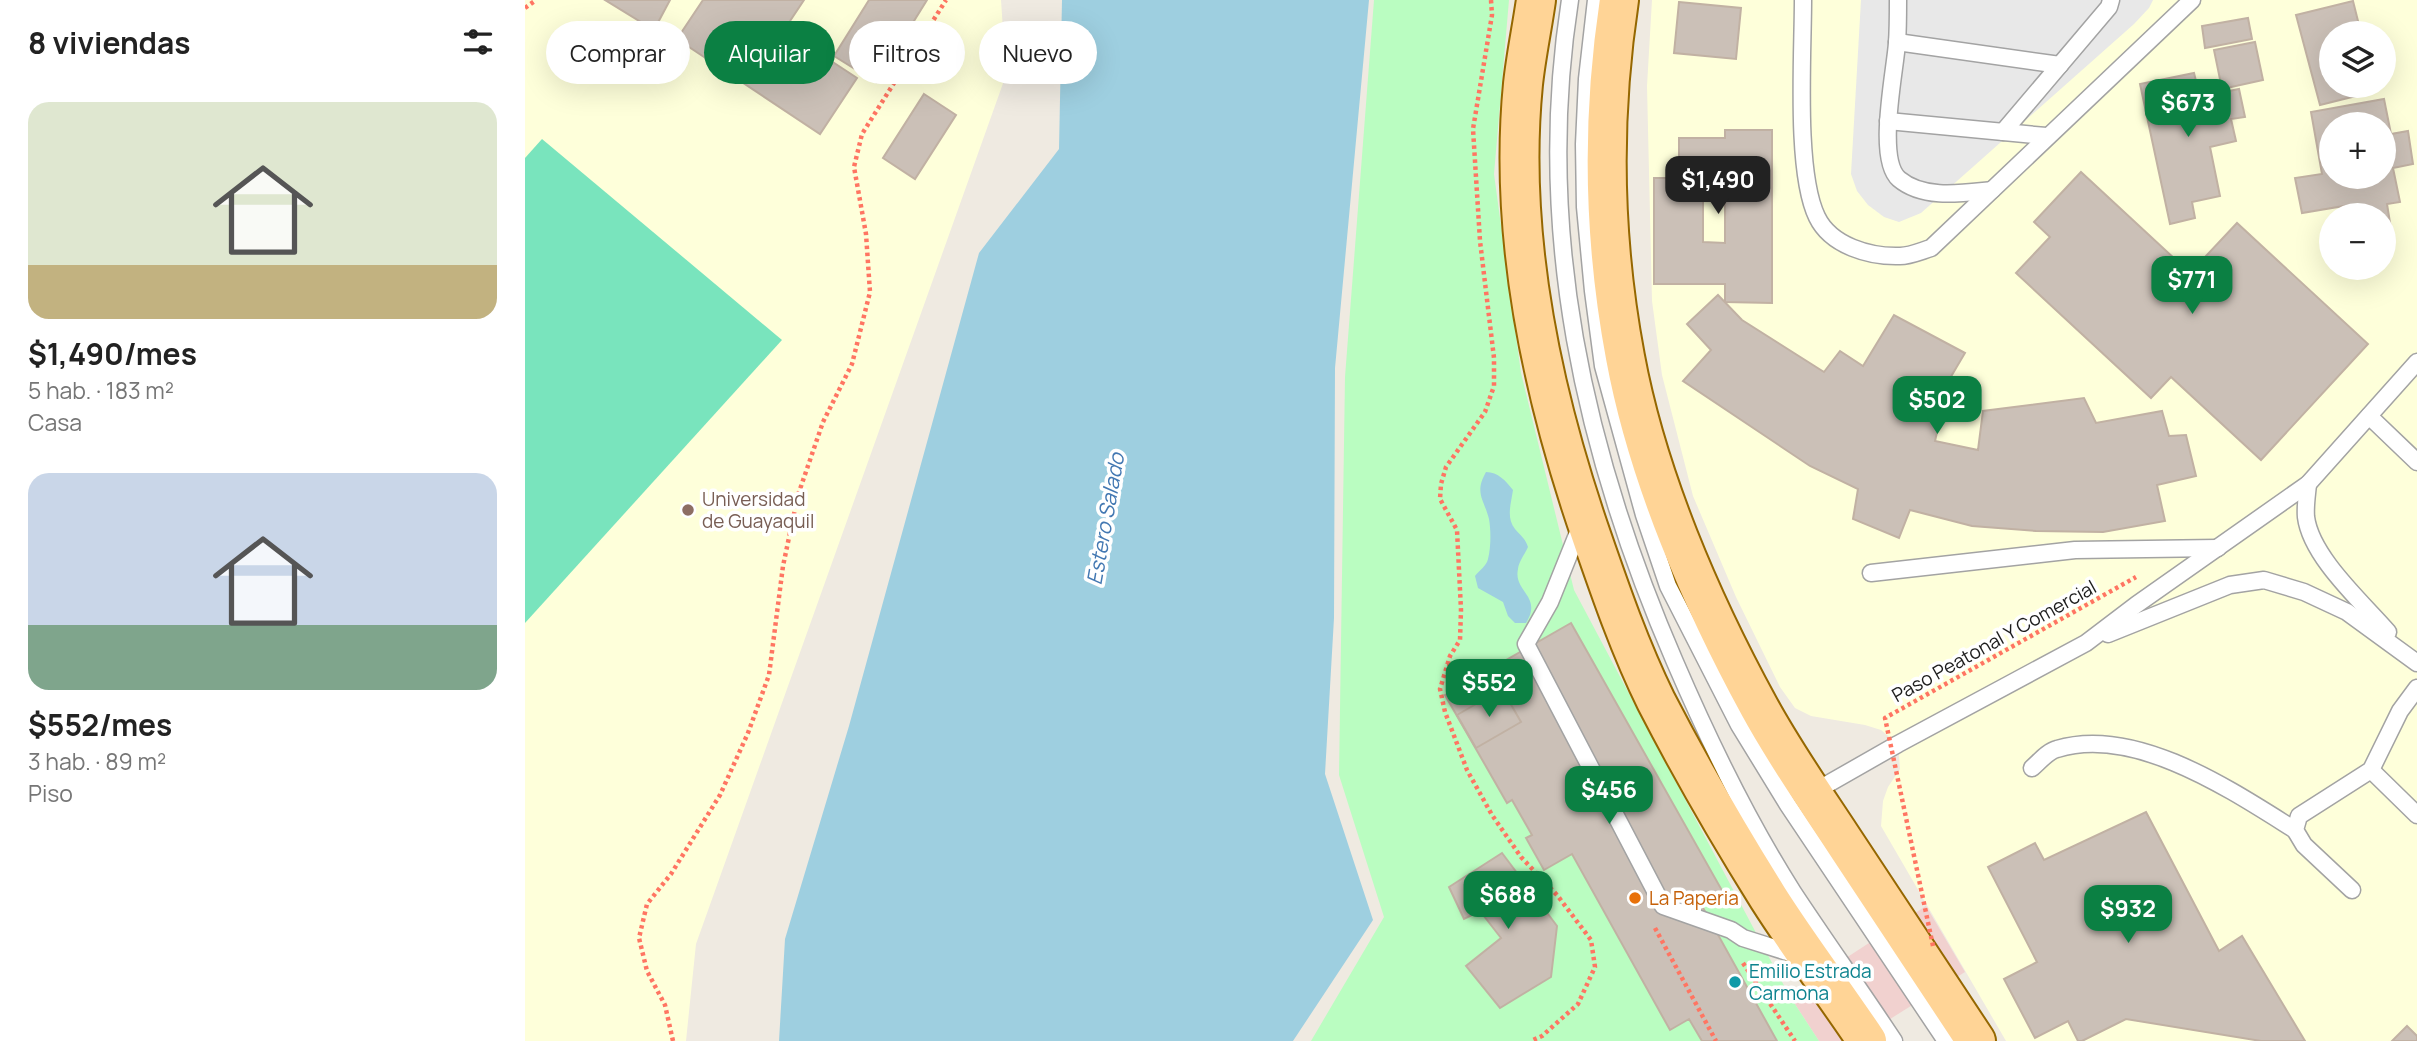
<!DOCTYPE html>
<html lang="es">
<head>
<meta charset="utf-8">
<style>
	body { margin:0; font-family:Manrope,sans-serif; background:#f2f2f2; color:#222; height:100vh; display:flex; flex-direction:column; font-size:26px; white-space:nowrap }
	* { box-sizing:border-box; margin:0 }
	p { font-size:23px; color:#767676 }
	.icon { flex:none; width:38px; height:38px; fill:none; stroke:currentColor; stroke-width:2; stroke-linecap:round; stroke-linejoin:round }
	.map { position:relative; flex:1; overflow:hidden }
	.side { display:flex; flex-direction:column; background:#fff; width:525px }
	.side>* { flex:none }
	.top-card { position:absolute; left:21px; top:21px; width:665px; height:63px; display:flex; gap:14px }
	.fabs { position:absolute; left:1794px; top:21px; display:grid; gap:14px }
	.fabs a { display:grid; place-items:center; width:77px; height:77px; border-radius:50%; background:#fff; box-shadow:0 7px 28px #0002; font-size:35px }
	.price { position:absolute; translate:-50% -60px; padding:0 16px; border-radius:14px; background:#0b8043; color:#fff; font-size:23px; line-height:46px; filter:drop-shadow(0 2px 4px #0008) }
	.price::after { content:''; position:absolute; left:50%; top:42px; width:21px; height:16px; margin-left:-10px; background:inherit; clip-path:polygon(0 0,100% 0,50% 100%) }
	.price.current { background:#222; color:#fff }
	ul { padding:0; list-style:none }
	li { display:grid; align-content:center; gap:14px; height:371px; padding:0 28px }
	li span { display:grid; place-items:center; height:217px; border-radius:21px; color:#555 }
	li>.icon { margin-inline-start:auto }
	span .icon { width:126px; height:126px; fill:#fffc; stroke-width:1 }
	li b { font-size:30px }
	h2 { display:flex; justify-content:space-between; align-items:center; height:84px; padding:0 28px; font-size:30px }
	.pill { padding:0 24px; border-radius:32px; background:#fff; box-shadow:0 7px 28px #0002; font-size:24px; line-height:63px }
	.pill.current { background:#0b8043; color:#fff }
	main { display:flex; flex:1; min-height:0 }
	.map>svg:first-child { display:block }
	.commercial { fill:#f1d1cf }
	.education { fill:#feffda; fill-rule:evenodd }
	.park { fill:#bafdc1 }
	.pitch { fill:#79e4bd }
	.parking { fill:#e8e8e8 }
	.water { fill:#9ecfe0 }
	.building { fill:#cbc0b7; stroke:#c1b1a3; stroke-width:2; fill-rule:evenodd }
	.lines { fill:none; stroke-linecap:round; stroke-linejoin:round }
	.service-casing { stroke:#a3a3a3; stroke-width:19 }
	.primary-casing { stroke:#956700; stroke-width:42 }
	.path { stroke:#ff7562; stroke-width:4.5; stroke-dasharray:3.5 3.5; stroke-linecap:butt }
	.service { stroke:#fff; stroke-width:16 }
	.primary { stroke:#ffd496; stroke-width:38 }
	.path-bridge { stroke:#ff7562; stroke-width:4.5; stroke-dasharray:3.5 3.5; stroke-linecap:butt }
	.education-dot { fill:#8d6e63; stroke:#fff; stroke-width:2.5 }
	.food-dot { fill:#e8710a; stroke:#fff; stroke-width:2.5 }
	.culture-dot { fill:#0f9aa8; stroke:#fff; stroke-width:2.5 }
	.labels { text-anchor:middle; stroke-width:7; stroke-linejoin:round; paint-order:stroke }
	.education-label { font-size:19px; fill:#785e54; stroke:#fff; text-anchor:start }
	.street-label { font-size:19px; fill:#1c1c1c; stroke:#fff }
	.food-label { font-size:19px; fill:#c56008; stroke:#fff; text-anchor:start }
	.culture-label { font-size:19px; fill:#0d838f; stroke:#fff; text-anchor:start }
	.water-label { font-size:21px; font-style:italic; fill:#4378b2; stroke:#fff }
</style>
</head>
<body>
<main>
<section class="side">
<h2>8 viviendas<svg class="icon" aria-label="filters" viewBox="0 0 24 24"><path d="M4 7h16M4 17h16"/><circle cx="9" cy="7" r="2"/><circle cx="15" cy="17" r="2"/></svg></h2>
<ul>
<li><span style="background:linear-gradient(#dfe7d0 75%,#c2b280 0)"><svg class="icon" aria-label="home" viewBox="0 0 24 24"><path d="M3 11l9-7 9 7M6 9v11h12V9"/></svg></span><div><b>$1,490/mes</b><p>5 hab. · 183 m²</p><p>Casa</p></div></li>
<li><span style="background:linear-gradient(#c9d6e8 70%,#7fa58c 0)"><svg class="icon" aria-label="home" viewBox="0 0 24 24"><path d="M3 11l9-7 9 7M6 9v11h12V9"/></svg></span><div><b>$552/mes</b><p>3 hab. · 89 m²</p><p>Piso</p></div></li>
</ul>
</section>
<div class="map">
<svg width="1892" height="1041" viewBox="0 0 1892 1041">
	<rect width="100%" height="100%" fill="#efeae1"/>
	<polygon class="commercial" points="1401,906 1440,972 1330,1041 1294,1041 1264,995"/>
	<g class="education">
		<polygon points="0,0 476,0 481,75 171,944 161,1041 0,1041"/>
		<path d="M 1127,0 L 1892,0 L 1892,1041 L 1481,1041 L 1356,826 L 1358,801 L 1363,787 L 1375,769 L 1373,744 L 1356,730 L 1340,725 L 1286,716 L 1270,708 L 1255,687 L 1211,597 L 1168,496 L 1137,375 L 1127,301 L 1122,86 ZM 1806,33 L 1858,33 L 1858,86 L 1806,86 ZM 1806,124 L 1858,124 L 1858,177 L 1806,177 ZM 1806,215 L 1858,215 L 1858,268 L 1806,268 Z"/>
	</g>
	<polygon class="park" points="849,0 984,0 969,174 996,373 1049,590 1264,995 1294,1041 786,1041 859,917 814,775 820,377"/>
	<polygon class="pitch" points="17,139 257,340 0,623 0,158"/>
	<polygon class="parking" points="1336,0 1628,0 1624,8 1609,24 1396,213 1374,222 1359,217 1343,205 1332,191 1326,174"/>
	<g class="water">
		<polygon points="537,0 844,0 810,368 809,618 800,774 848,920 768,1041 254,1041 260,939 324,726 454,253 534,149"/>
		<path d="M 961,472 C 973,472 981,481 988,490 C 986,504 981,518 990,529 C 996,536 1000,538 1003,547 C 1000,554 994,561 993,569 C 988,592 1018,596 1001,623 L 990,623 L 983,616 L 978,602 L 953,588 L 950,576 C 954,571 962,565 963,559 C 966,548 966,530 964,519 C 959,499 949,493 961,472 Z"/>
	</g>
	<g class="building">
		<polygon points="80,0 145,0 129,30"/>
		<polygon points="178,0 279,0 259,30 332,78 295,134 152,39"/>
		<polygon points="344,0 402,0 351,82 309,56"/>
		<polygon points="1828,1 1836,33 1806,33 1806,86 1849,86 1851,91 1795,105 1771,15"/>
		<polygon points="1154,2 1216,8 1211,59 1149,53"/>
		<polygon points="1723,18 1727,39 1680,48 1677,26"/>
		<polygon points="1730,42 1738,80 1697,89 1689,50"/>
		<polygon points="1669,73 1675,97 1714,89 1720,117 1706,119 1711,141 1685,147 1695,196 1667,202 1670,218 1645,224 1615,84"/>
		<polygon points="399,94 431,115 390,179 358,158"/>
		<path d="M 1859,99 L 1866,134 L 1883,131 L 1888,164 L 1868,168 L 1875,202 L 1862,204 L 1867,235 L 1858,237 L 1858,215 L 1821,215 L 1819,206 L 1777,213 L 1770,178 L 1797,174 L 1786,112 ZM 1806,124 L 1858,124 L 1858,177 L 1806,177 Z"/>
		<path d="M 1200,130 L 1247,130 L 1247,303 L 1200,302 L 1200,284 L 1129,284 L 1129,178 L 1154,178 L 1154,138 L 1200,138 ZM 1178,178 L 1200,178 L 1200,243 L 1178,242 Z"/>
		<polygon points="1556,172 1665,273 1712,223 1843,344 1736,460 1646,377 1626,398 1491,273 1525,237 1509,222"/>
		<polygon points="1193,295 1217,320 1299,372 1315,351 1338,366 1369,315 1440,353 1424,380 1410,441 1453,450 1458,411 1559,398 1571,423 1637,411 1644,436 1661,435 1671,476 1632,485 1640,521 1578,532 1511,531 1447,526 1385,510 1374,538 1328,519 1333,489 1285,466 1158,381 1186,350 1162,324"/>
		<polygon points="1046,623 1199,894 1177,906 1252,1041 1177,1041 1164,1019 1145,1030 1047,854 1019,870 1001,838 1007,835 987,800 982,803 920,695"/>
		<polygon points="977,689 996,722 951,748 932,715"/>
		<polygon points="1621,812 1694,951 1717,936 1780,1041 1736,1041 1601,1019 1557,1041 1553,1041 1543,1021 1510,1038 1479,979 1512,962 1463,867 1510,843 1519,860"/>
		<polygon points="977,853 1032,926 1026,977 975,1008 941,966 976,938 955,911 939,919 924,887"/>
		<polygon points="1882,1026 1892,1036 1892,1041 1867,1041"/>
	</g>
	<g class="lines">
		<g class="service-casing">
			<g id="service">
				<path d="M 1045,0 C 1009,230 1059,452 1150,662 C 1184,741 1222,820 1268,892 C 1301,942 1336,991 1369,1041"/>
				<polyline points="1071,0 1062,79 1059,144 1060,207 1068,291 1078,366 1119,515 1143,586 1214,725 1263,805 1421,1041"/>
				<path d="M 1278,0 C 1278,54 1270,172 1292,217 C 1306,246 1345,257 1375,256 C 1385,256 1396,251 1406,248 L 1667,0"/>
				<path d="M 1373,0 C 1373,14 1373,29 1372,43 C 1370,72 1351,159 1374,179 C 1399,200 1438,193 1467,190"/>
				<polyline points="1372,42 1535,65"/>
				<polyline points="1363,121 1521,136"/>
				<polyline points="1478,132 1584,7 1586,0"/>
				<polyline points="1844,416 1892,462"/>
				<path d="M 1783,484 C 1782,495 1780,506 1781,517 C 1786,557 1837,602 1863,632"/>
				<polyline points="1056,525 1025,602 1001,644 1138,906 1206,930 1218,938 1275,956"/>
				<polyline points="1346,573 1550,550 1693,548"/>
				<polyline points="1583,634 1705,585 1739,580 1779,592 1822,612 1892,663"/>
				<path d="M 1507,768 C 1514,762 1523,751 1532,749 C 1610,725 1706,790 1770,830"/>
				<polyline points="1846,770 1892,815"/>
				<polyline points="1287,793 1373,744 1561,643 1611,605 1783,484 1892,362"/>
				<polyline points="1827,890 1779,845 1770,830 1774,816 1846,770 1875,711 1892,688"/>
			</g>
		</g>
		<g class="primary-casing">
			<g id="primary">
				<path d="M 1011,0 C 1007,28 1001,56 998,84 C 983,237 1017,394 1067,538 C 1086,593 1105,648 1131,701 C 1165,767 1203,833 1243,897 C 1274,946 1310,993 1342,1041"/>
				<path d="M 1094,0 C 1076,118 1078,240 1100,357 C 1122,476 1176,601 1234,707 C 1260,755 1292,800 1322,846 C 1365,911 1408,976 1451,1041"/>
			</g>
		</g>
		<g class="path">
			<polyline points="966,0 967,15 948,129 955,241 969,358 969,386 960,412 921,467 916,484 915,499 932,530 936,610 935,640 925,656 915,689 920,712 942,770 967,815 996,857 1032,895 1066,940 1070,967 1053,1004 1017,1036 1006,1041"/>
			<polyline points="0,8 11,0"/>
			<polyline points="922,664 985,662"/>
			<polyline points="1130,928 1191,1041"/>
			<polyline points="1218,963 1270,1041"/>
			<polyline points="148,1041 140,1005 122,971 114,938 122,904 146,874 195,795 223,733 244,675 258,566 273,495 298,422 327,364 345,292 341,234 329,167 337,134 421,0"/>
		</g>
		<use href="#service" class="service"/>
		<use href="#primary" class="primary"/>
		<polyline class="path-bridge" points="1408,946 1360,718 1611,577"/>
	</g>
	<circle class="education-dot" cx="163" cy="510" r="7"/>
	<circle class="food-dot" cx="1110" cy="898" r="7"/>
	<circle class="culture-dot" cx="1210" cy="982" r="7"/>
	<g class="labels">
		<g class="education-label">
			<text x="177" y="506">Universidad<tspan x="177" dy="22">de Guayaquil</tspan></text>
		</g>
		<g class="street-label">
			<text transform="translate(1469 641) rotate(-29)" y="7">Paso Peatonal Y Comercial</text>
		</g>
		<g class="food-label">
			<text x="1124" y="905">La Paperia</text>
		</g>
		<g class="culture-label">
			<text x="1224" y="978">Emilio Estrada<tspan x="1224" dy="22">Carmona</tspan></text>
		</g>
		<g class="water-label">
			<text transform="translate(581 519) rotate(-80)" y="7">Estero Salado</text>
		</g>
	</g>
</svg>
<div class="fabs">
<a><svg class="icon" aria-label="layers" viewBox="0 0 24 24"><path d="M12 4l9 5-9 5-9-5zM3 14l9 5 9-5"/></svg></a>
<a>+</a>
<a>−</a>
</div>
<b class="price" style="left:1663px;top:139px">$673</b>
<b class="price current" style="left:1193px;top:216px">$1,490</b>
<b class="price" style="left:1667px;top:316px">$771</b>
<b class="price" style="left:1412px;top:436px">$502</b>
<b class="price" style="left:964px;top:719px">$552</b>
<b class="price" style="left:1084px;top:826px">$456</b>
<b class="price" style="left:983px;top:931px">$688</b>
<b class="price" style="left:1603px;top:945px">$932</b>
<div class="top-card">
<a class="pill">Comprar</a>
<a class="pill current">Alquilar</a>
<a class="pill">Filtros</a>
<a class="pill">Nuevo</a>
</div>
</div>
</main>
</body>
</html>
